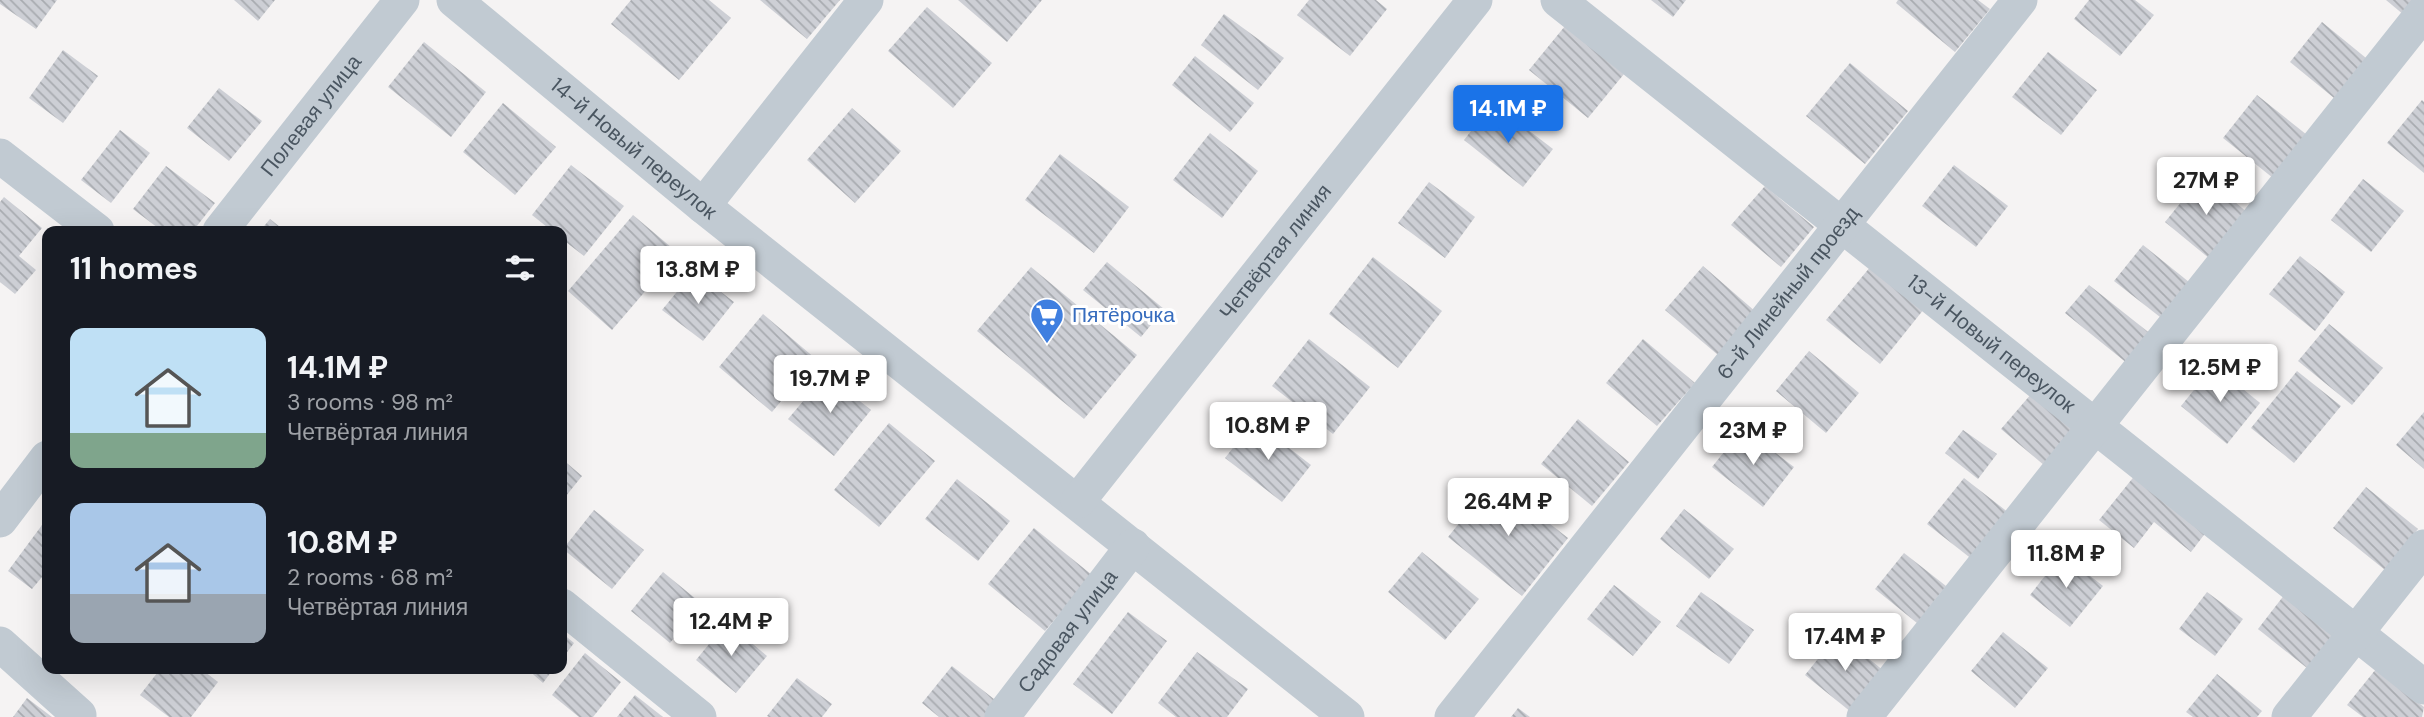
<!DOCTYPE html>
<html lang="en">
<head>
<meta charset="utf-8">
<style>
	body { margin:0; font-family:"DM Sans",sans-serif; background:#242831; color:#f1f3f6; height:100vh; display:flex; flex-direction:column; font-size:26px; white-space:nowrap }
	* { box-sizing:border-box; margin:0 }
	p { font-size:23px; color:#9ea1a6 }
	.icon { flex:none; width:38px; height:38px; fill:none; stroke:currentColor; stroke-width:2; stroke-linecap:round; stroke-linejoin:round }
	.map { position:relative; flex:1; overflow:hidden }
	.panel { position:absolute; left:42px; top:226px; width:525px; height:448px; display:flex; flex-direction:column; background:#171b24; border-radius:14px; box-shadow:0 7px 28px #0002 }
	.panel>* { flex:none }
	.price { position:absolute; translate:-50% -60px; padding:0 16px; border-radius:7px; background:#fff; color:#222; font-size:23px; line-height:46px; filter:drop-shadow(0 2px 4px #0008) }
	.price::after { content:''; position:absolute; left:50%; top:42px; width:21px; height:16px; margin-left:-10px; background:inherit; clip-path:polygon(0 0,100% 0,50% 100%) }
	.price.on { background:#1a73e8; color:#fff }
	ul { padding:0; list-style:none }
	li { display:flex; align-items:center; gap:21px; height:175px; padding:0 28px }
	li span { display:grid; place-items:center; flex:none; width:196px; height:140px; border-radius:14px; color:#555 }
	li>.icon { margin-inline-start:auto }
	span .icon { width:84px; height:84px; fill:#fffc; stroke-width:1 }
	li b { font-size:30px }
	h2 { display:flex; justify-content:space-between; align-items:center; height:84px; padding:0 28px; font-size:30px }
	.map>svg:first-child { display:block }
	.building { fill:url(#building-back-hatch) }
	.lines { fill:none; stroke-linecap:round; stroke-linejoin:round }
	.minor { stroke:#c1cad2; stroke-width:35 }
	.labels { text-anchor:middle; stroke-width:6; stroke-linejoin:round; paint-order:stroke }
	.street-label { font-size:21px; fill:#4a5661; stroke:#fff }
	.shop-label { font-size:21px; fill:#366cbe; stroke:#fff; text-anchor:start }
</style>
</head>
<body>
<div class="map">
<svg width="2424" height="717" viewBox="0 0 2424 717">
	<defs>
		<pattern id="building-back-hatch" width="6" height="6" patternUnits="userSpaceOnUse" patternTransform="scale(1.75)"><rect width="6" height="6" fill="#cdcfd5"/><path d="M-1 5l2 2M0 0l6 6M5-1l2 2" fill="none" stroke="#a8abb0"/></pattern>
	</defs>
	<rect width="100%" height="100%" fill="#f5f3f3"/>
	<g class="building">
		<polygon points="0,0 57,0 36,29 0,4"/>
		<polygon points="234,0 275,0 258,21"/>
		<polygon points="631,0 709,0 731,18 679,80 611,24"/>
		<polygon points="760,0 840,0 807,39"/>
		<polygon points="958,0 1042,0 1007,42"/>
		<polygon points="1309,0 1376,0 1387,9 1350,56 1297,15"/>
		<polygon points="1651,0 1686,0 1673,17"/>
		<polygon points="1898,0 1978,0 1990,9 1955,52 1896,3"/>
		<polygon points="2089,0 2135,0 2154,15 2120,56 2074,19"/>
		<polygon points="2386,0 2417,0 2404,15"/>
		<polygon points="927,7 992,63 953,108 888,51"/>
		<polygon points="1224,14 1284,58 1258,90 1201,45"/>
		<polygon points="2322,22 2366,58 2334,98 2290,62"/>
		<polygon points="1565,26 1624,74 1588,118 1529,70"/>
		<polygon points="424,42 486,92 451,137 388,87"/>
		<polygon points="63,50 98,76 63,123 29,98"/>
		<polygon points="2048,52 2097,90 2061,135 2012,97"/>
		<polygon points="1195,56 1254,103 1230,132 1172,85"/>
		<polygon points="1850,63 1908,111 1865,164 1806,116"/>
		<polygon points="219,88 262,121 229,161 187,128"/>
		<polygon points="2257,95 2307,135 2273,178 2223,138"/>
		<polygon points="2422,100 2424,102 2424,173 2387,143"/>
		<polygon points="503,103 556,147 515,195 463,152"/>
		<polygon points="1493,103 1553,149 1523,187 1464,140"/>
		<polygon points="852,108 901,151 855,203 807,160"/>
		<polygon points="120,130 150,153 111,203 81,180"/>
		<polygon points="1210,133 1258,171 1222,218 1173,180"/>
		<polygon points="1060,154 1129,207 1094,253 1025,200"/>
		<polygon points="571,165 624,206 584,256 562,239 562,231 552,231 532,215"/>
		<polygon points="1954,165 2008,206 1976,247 1922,206"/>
		<polygon points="166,166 215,203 193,231 162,231 133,209"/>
		<polygon points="2203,175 2248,213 2210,259 2165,222"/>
		<polygon points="2363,179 2404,211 2371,252 2331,220"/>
		<polygon points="1429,182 1475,217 1445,258 1398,223"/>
		<polygon points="1765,186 1814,227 1781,267 1731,225"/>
		<polygon points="4,197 42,228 19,256 36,270 15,294 0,282 0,202"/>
		<polygon points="633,215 678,253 612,330 568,291"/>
		<polygon points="270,219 285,231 260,231"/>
		<polygon points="2143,245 2189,282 2160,317 2114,281"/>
		<polygon points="2300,256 2345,292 2315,331 2269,294"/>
		<polygon points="1373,257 1442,311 1398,368 1329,314"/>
		<polygon points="1107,262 1164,309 1141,337 1083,290"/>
		<polygon points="1703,266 1756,312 1718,355 1665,310"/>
		<polygon points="1871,266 1924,309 1880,364 1826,320"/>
		<polygon points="1031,267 1137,355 1084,419 977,331"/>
		<polygon points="694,271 734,302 703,341 662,310"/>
		<polygon points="2089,285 2152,335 2128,364 2065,313"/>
		<polygon points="763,314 816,359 772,412 719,367"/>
		<polygon points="2329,324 2383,368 2352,405 2298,361"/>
		<polygon points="1309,339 1370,387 1333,434 1272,386"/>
		<polygon points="1643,339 1695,383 1657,426 1606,383"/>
		<polygon points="1809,351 1859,393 1826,433 1776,391"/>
		<polygon points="2214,365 2260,403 2227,444 2181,406"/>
		<polygon points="2297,371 2341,406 2294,463 2251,428"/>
		<polygon points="826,374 871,410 834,456 788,419"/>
		<polygon points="2032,393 2076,429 2045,466 2001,429"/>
		<polygon points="2424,412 2424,469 2396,445"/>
		<polygon points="1578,419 1629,462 1592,506 1541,464"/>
		<polygon points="1254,421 1311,465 1282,502 1225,458"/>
		<polygon points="889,423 935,461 879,527 834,490"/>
		<polygon points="1743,428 1794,467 1763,507 1712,467"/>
		<polygon points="1963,430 1997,454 1978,479 1945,453"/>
		<polygon points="562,459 582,476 562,501"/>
		<polygon points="2136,474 2207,531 2191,552 2154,522 2134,548 2099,520"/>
		<polygon points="1964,478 2009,513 1973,560 1927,524"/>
		<polygon points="957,479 1010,521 978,561 925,519"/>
		<polygon points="1494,480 1568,538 1522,596 1448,537"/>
		<polygon points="2366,487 2418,529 2385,570 2333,528"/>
		<polygon points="1684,509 1734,549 1709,579 1660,539"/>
		<polygon points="594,510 644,550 612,589 563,549"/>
		<polygon points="45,521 47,522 47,581 42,577 32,589 8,571"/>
		<polygon points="1034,528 1092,575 1045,631 988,584"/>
		<polygon points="1422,552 1479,599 1445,640 1388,592"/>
		<polygon points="1904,553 1946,586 1917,623 1875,589"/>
		<polygon points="2062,554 2103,586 2070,627 2030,595"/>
		<polygon points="663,572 702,604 670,643 631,611"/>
		<polygon points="1614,585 1661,622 1633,656 1587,619"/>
		<polygon points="1701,592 1754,630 1729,664 1676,626"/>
		<polygon points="2207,592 2243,619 2215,656 2179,629"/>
		<polygon points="2285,594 2334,633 2307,668 2258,629"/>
		<polygon points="1128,612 1167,641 1112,714 1073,684"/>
		<polygon points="727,622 767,656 736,693 696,660"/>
		<polygon points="2003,632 2048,668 2015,708 1971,671"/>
		<polygon points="562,633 574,643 562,659"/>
		<polygon points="1838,634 1884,671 1851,712 1805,675"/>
		<polygon points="1197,652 1248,689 1227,717 1176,717 1158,703"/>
		<polygon points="585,653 621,682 593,717 579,717 552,695"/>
		<polygon points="952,666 999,703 987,717 939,717 922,703"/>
		<polygon points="161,668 200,668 218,682 191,717 169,717 140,695"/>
		<polygon points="526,668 554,668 543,683"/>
		<polygon points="2376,669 2424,707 2422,717 2363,717 2347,705"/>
		<polygon points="2217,674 2262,711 2257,717 2193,717 2186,712"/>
		<polygon points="797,678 832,704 822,717 769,717 767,716"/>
		<polygon points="635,695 663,717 617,717"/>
		<polygon points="27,698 52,717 13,717"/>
		<polygon points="1518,708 1530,717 1511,717"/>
	</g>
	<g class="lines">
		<g class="minor">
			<path id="s1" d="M 454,0 L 703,206 L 1347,717"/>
			<path id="s2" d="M 1558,0 L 2424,687"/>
			<polyline points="0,156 97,231"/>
			<polyline points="703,206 866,0"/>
			<path id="s3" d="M 220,231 L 402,0"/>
			<path id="s4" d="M 1078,501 L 1475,0"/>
			<polyline points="0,520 47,458"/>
			<polyline points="562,606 699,717"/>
			<polyline points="0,644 79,715 78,717"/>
			<path id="s5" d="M 1002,717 L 1133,546"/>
			<path id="s6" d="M 1452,717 L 2020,0"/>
			<polyline points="1864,717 2424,12"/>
			<polyline points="2289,717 2424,547"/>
		</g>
	</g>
	<defs>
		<g id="supermarket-pin" transform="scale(1.75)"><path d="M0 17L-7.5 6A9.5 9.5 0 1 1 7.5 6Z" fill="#3f7fe0" stroke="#fff"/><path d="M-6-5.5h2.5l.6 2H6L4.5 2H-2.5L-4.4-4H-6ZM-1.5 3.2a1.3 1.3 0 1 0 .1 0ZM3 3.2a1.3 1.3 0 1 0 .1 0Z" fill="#fff"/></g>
	</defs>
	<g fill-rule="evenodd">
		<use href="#supermarket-pin" x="1047" y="315"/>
	</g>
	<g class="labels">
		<g class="street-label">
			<text dy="7" stroke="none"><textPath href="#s3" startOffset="147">Полевая улица</textPath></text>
			<text dy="7" stroke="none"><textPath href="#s1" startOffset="233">14-й Новый переулок</textPath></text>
			<text dy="7" stroke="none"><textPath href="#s4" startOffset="318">Четвёртая линия</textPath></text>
			<text dy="7" stroke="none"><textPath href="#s6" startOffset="541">6-й Линейный проезд</textPath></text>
			<text dy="7" stroke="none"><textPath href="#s2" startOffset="553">13-й Новый переулок</textPath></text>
			<text dy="7" stroke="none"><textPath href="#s5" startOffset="108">Садовая улица</textPath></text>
		</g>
		<g class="shop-label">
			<text x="1072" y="322">Пятёрочка</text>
		</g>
	</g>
</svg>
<b class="price on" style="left:1508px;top:145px">14.1M ₽</b>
<b class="price" style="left:2206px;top:217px">27M ₽</b>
<b class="price" style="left:698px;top:306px">13.8M ₽</b>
<b class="price" style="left:2220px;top:404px">12.5M ₽</b>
<b class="price" style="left:830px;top:415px">19.7M ₽</b>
<b class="price" style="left:1268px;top:462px">10.8M ₽</b>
<b class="price" style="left:1753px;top:467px">23M ₽</b>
<b class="price" style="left:1508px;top:538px">26.4M ₽</b>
<b class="price" style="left:2066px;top:590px">11.8M ₽</b>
<b class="price" style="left:731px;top:658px">12.4M ₽</b>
<b class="price" style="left:1845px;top:673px">17.4M ₽</b>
<section class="panel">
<h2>11 homes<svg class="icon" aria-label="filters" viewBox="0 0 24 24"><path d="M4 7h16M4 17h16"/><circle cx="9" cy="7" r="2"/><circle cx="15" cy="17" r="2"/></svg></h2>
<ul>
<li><span style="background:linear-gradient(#bfe0f5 75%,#7fa58c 0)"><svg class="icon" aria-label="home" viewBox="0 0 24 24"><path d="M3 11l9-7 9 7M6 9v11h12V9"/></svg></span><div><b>14.1M ₽</b><p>3 rooms · 98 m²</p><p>Четвёртая линия</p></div></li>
<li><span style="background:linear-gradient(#a9c7e8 65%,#9aa5b1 0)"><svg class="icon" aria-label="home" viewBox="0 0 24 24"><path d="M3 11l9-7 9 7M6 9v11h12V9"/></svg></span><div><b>10.8M ₽</b><p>2 rooms · 68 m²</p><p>Четвёртая линия</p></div></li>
</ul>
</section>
</div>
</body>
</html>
